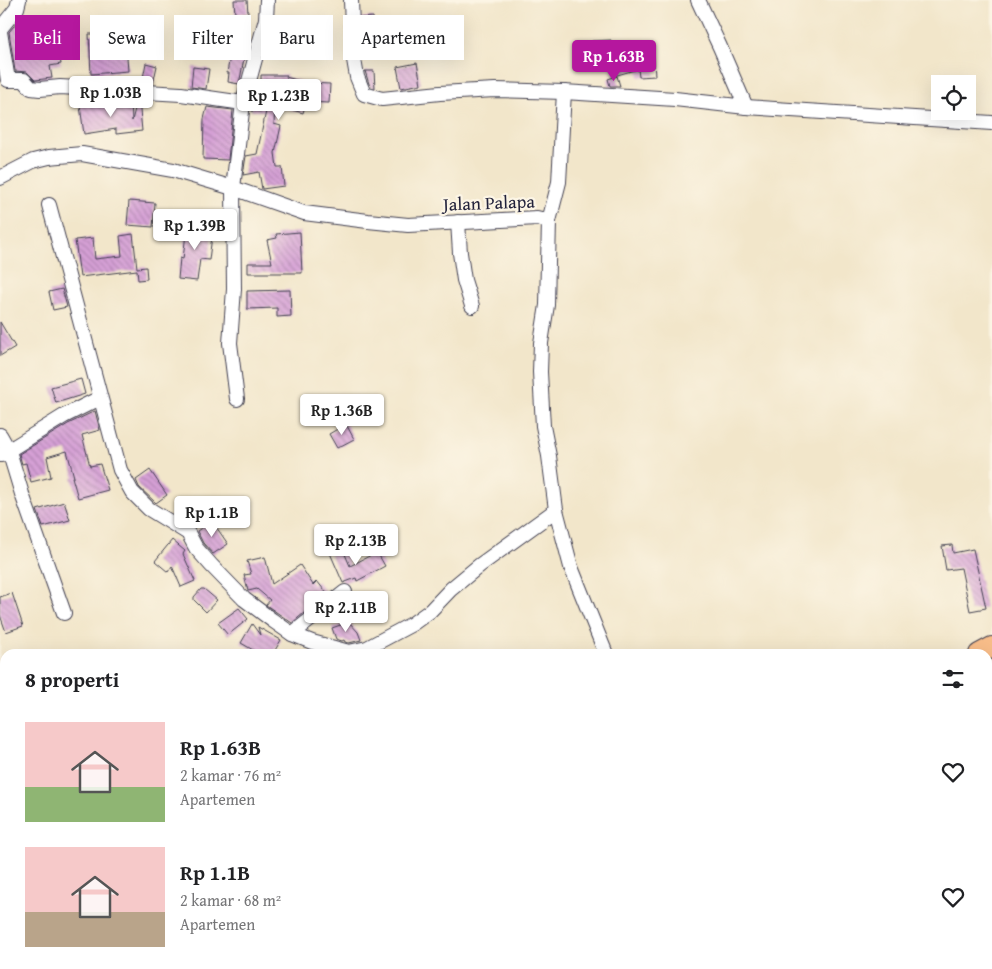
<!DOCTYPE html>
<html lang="id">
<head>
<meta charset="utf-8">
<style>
	body { margin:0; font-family:"Gentium Book Plus",serif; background:#f2f2f2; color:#202124; height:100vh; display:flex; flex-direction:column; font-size:19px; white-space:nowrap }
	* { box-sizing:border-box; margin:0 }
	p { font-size:16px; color:#757577 }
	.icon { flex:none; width:28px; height:28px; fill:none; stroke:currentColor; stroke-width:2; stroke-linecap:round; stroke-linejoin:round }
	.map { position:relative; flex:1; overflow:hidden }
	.sheet { position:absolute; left:0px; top:649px; width:992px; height:321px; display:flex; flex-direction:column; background:#fff; border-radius:15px 15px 0 0; box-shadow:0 5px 20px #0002 }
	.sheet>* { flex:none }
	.guide { position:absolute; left:15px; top:15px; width:500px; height:45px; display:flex; gap:10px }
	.tools { position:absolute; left:931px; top:75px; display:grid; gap:10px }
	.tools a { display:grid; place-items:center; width:45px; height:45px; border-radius:0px; background:#fff; box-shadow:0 5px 20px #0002; font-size:25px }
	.price { position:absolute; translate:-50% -42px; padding:0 11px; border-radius:5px; background:#fff; color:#222; font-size:16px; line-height:32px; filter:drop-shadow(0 1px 2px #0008) }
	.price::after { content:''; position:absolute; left:50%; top:30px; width:15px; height:11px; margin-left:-8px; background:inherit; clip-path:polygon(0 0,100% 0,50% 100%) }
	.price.on { background:#b5179e; color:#fff }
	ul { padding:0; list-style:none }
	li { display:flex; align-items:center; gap:15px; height:125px; padding:0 25px }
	li span { display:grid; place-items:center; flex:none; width:140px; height:100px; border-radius:0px; color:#555 }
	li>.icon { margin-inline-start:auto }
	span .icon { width:60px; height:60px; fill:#fffc; stroke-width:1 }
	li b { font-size:21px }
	h2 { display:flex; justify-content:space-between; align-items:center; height:60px; padding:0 25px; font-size:21px }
	.pill { padding:0 18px; border-radius:0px; background:#fff; box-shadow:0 5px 20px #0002; font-size:18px; line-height:45px }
	.pill.on { background:#b5179e; color:#fff }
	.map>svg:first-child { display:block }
	.building { fill:url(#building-back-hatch) }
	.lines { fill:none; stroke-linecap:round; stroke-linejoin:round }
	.minor-casing { stroke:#413f50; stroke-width:16 }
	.highway-casing { stroke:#413f50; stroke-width:22 }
	.minor { stroke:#fff; stroke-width:14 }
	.highway { stroke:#f8bd89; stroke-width:20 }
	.labels { text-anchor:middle; stroke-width:4.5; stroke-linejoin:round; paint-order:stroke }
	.street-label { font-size:18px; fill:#22223b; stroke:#fcf5e5 }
</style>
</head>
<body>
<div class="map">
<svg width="992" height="969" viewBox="0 0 992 969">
	<defs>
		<pattern id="building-back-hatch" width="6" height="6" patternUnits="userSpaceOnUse" patternTransform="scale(1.25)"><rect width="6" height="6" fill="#d6a0d6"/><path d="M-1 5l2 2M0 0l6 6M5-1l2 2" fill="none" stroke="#ad82af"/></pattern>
	</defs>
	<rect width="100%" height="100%" fill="#fcf5e5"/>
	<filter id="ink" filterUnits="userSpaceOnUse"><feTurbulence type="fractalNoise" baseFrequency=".02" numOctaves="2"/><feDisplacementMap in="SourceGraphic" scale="10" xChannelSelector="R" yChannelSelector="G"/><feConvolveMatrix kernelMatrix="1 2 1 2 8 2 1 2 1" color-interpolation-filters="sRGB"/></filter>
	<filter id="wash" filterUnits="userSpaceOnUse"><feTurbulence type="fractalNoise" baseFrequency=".0096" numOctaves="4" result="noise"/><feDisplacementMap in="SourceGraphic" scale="20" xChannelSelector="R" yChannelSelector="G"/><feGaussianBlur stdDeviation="1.12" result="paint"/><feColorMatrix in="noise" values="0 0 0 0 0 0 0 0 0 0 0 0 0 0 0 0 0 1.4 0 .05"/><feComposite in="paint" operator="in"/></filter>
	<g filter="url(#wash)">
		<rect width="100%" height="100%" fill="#f2e6ca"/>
		<g id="blocks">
			<g class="building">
				<polygon points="234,0 247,0 248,13 235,14"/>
				<polygon points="373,17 375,37 361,38 360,18"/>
				<polygon points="69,19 72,34 56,37 61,64 50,66 52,78 35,80 27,72 15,71 9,32 14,26 29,23 29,27"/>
				<polygon points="89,34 101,34 102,46 126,44 128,71 91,74"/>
				<polygon points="611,40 612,50 653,47 655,76 639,77 638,69 614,76 608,56 594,57 592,41"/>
				<polygon points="230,56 244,59 239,84 228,82 229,73 227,73"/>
				<polygon points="146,63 157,66 153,84 142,83"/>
				<polygon points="417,63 421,84 401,88 397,67"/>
				<polygon points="193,67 209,69 206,89 191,87"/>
				<polygon points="365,71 374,71 375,88 370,87"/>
				<polygon points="261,75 287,75 286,77 307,83 330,84 329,103 306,102 303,113 275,105 274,124 281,126 275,153 277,167 282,167 284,186 262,189 259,172 243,175 246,156 257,154 266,111 251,111 255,91 261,91"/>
				<polygon points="617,76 620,86 610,86 608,79"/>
				<polygon points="137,100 139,100 142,131 116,134 116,129 84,134 80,106 98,103 98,105 131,101 132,121"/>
				<polygon points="207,107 233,110 228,160 203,159 204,119"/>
				<polygon points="129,201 155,203 153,227 127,225"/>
				<polygon points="187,225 213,228 209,260 200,259 197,281 178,279 180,258 183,259"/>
				<polygon points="300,232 302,273 248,273 248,263 272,263 267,240 277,238 276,234"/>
				<polygon points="133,234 137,268 146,267 147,279 138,280 137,270 80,277 75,240 93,238 95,259 122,256 120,236"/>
				<polygon points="62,289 67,307 53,310 49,292"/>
				<polygon points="290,290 291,316 277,317 277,308 247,309 247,291"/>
				<polygon points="0,322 15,347 0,356"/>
				<polygon points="81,379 85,394 56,403 51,387"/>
				<polygon points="95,411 100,430 82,435 90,466 100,464 108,490 78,498 72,477 74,477 67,451 47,457 51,477 31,482 26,463 22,464 19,454 68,424"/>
				<polygon points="346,424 354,439 337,448 329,434"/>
				<polygon points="150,470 167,495 156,503 139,487 136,480"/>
				<polygon points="64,502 70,520 43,527 37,510"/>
				<polygon points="212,521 228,544 213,554 203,543 197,531"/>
				<polygon points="172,540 185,551 183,554 195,581 181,587 172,566 168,572 155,561"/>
				<polygon points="952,545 953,553 973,549 986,608 970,611 961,568 946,570 942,546"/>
				<polygon points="342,547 350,566 377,552 385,566 357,581 356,578 343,583 330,553"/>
				<polygon points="265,557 272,584 300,565 313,585 317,581 328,595 316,604 316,603 292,623 266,605 270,600 257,589 248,591 244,575 251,574 247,561"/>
				<polygon points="201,589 204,589 217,600 206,612 194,600 194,597"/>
				<polygon points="12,593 23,626 6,632 0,615 0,597"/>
				<polygon points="239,608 248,619 228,635 218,623"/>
				<polygon points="349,622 358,632 361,640 349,643 345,642 344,640 342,641 336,639 332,628"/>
				<polygon points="252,624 260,635 258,627 281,640 274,652 275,654 260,654 241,643"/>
			</g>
		</g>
	</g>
	<g filter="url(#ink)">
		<use href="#blocks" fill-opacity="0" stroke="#413f50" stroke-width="1"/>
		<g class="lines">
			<g class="minor-casing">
				<g id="minor">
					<polyline points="351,0 353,54 357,77 364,94 382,99 440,93 495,90 564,92 675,99 746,107 992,123"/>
					<polyline points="698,0 720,47 746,107"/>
					<polyline points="0,29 17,8 19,0"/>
					<polyline points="0,32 8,80 24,80 31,88 40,89 60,87 181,94 243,103"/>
					<polyline points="0,178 33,161 49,157 82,154 173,170 233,188 304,213 368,221 408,225 537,218 549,221 547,305 541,343 540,372 543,426 549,456 556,510 571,567 606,654"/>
					<polyline points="49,205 120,470 132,492 149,509 188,533 196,548 211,565 244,599 272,620 292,634 312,642 349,652 367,648 412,624 430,611 451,589 480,565 556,510"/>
					<polyline points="549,221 559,182 564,92"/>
					<polyline points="458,222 460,253 464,280 472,306"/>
					<polyline points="237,399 230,343 234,289 233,188 243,103 266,19 267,0"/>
					<polyline points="0,435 9,451 22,494 64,613"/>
					<polyline points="1,455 64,416 100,398"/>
					<polyline points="292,634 345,592"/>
					<polyline points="0,888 5,906"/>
					<polyline points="22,965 23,969"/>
					<polyline points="437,965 442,969"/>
					<polyline points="732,965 734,969"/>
					<polyline points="186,969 193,965"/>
					<polyline points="396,969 401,965"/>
					<polyline points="540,969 543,965"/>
				</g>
			</g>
			<g class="highway-casing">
				<g id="highway">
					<polyline points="979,654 992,647"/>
					<polyline points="510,969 516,965"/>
				</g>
			</g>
			<use href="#minor" class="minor"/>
			<use href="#highway" class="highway"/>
		</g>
	</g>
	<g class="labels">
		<g class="street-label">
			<text transform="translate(489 203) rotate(-2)" y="6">Jalan Palapa</text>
		</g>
	</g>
</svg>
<div class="tools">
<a><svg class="icon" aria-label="locate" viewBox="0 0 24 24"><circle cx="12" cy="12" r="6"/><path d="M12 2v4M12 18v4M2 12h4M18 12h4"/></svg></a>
</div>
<b class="price on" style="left:614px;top:82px">Rp 1.63B</b>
<b class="price" style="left:111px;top:118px">Rp 1.03B</b>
<b class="price" style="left:279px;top:121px">Rp 1.23B</b>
<b class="price" style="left:195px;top:251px">Rp 1.39B</b>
<b class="price" style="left:342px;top:436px">Rp 1.36B</b>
<b class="price" style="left:212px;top:538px">Rp 1.1B</b>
<b class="price" style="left:356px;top:566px">Rp 2.13B</b>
<b class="price" style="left:346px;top:633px">Rp 2.11B</b>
<div class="guide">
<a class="pill on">Beli</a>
<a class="pill">Sewa</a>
<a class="pill">Filter</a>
<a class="pill">Baru</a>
<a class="pill">Apartemen</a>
</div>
<section class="sheet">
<h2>8 properti<svg class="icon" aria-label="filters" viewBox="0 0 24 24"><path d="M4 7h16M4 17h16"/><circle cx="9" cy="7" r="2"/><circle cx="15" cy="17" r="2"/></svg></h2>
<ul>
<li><span style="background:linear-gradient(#f6c9c9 65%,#8fb573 0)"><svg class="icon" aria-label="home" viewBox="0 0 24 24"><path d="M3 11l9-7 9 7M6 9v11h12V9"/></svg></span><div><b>Rp 1.63B</b><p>2 kamar · 76 m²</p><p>Apartemen</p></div><svg class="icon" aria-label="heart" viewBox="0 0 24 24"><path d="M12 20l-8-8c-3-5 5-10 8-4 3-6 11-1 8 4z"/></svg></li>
<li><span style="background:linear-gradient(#f6c9c9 65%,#b9a48a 0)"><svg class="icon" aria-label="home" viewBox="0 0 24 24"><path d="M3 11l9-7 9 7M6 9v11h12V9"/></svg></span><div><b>Rp 1.1B</b><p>2 kamar · 68 m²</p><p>Apartemen</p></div><svg class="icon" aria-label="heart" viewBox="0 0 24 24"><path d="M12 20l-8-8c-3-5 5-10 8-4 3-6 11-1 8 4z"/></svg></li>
</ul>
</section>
</div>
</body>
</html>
